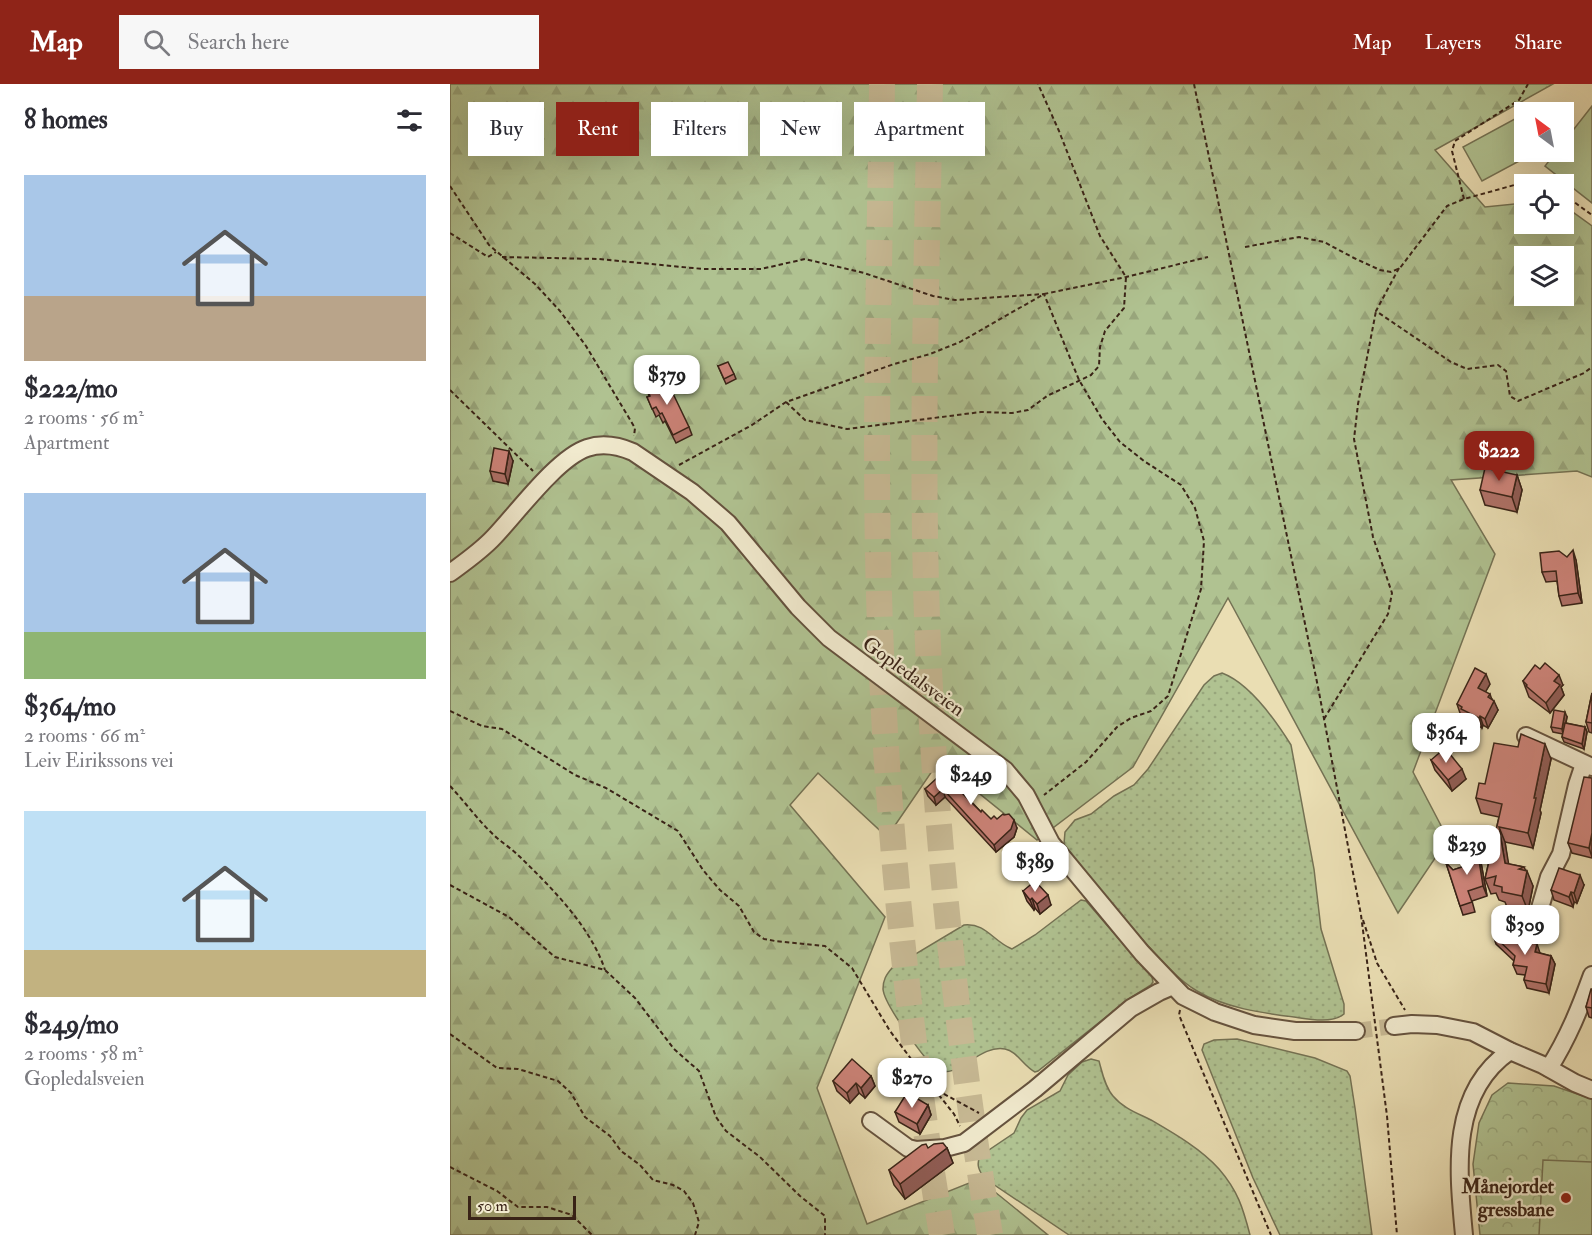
<!DOCTYPE html>
<html lang="en">
<head>
<meta charset="utf-8">
<style>
	body { margin:0; font-family:"IM FELL Double Pica",serif; background:#f7f7f7; color:#2b2b33; height:100vh; display:flex; flex-direction:column; font-size:22px; white-space:nowrap }
	* { box-sizing:border-box; margin:0 }
	p { font-size:20px; color:#7c7c81 }
	.icon { flex:none; width:33px; height:33px; fill:none; stroke:currentColor; stroke-width:2; stroke-linecap:round; stroke-linejoin:round }
	.map { position:relative; flex:1; overflow:hidden }
	.sheet { display:flex; flex-direction:column; background:#fff; width:450px }
	.sheet>* { flex:none }
	.top-card { position:absolute; left:18px; top:18px; width:570px; height:54px; display:flex; gap:12px }
	.needle { width:39px; rotate:328deg }
	.tools { position:absolute; left:1064px; top:18px; display:grid; gap:12px }
	.tools a { display:grid; place-items:center; width:60px; height:60px; border-radius:0px; background:#fff; box-shadow:0 6px 24px #0002; font-size:30px }
	.scale { position:absolute; left:18px; bottom:15px; width:108px; box-sizing:border-box; padding-left:6px; border:3px solid #392317; border-top:0; font-size:16px; line-height:21px; white-space:nowrap; color:#392317; -webkit-text-stroke:4px #f1eace; paint-order:stroke }
	.price { position:absolute; translate:-50% -51px; padding:0 14px; border-radius:12px; background:#fff; color:#222; font-size:20px; line-height:39px; filter:drop-shadow(0 2px 3px #0008) }
	.price::after { content:''; position:absolute; left:50%; top:36px; width:18px; height:14px; margin-left:-9px; background:inherit; clip-path:polygon(0 0,100% 0,50% 100%) }
	.price.selected { background:#8f2418; color:#fff }
	ul { padding:0; list-style:none }
	li { display:grid; align-content:center; gap:12px; height:318px; padding:0 24px }
	li span { display:grid; place-items:center; height:186px; border-radius:0px; color:#555 }
	li>.icon { margin-inline-start:auto }
	span .icon { width:108px; height:108px; fill:#fffc; stroke-width:1 }
	li b { font-size:26px }
	h2 { display:flex; justify-content:space-between; align-items:center; height:72px; padding:0 24px; font-size:26px }
	.pill { padding:0 21px; border-radius:0px; background:#fff; box-shadow:0 6px 24px #0002; font-size:21px; line-height:54px }
	.pill.selected { background:#8f2418; color:#fff }
	header { display:flex; align-items:center; gap:36px; box-sizing:border-box; height:84px; padding:0 30px; background:#8f2418; color:#fff }
	header strong { font-size:28px }
	nav { display:flex; gap:33px; margin-inline-start:auto; font-size:21px }
	.search { width:420px; height:54px; background:#f7f7f7; display:flex; align-items:center; gap:15px; box-sizing:border-box; padding:0 21px; border-radius:0px; color:#7c7c81; font-size:22px }
	main { display:flex; flex:1; min-height:0 }
	.map>svg:first-child { display:block }
	.grass { fill:url(#grass-dots); stroke:#747254; stroke-width:1.5 }
	.forest { fill:url(#forest-firs); stroke:#747254; stroke-width:1.5; fill-rule:evenodd }
	.park { fill:url(#park-crowns); stroke:#747254; stroke-width:1.5 }
	.garden { fill:#b0c291; stroke:#747254; stroke-width:1.5 }
	.lines { fill:none; stroke-linecap:round; stroke-linejoin:round }
	.minor-tunnel { stroke:#c7b994; stroke-width:16; stroke-dasharray:16 8; stroke-linecap:butt }
	.highway-tunnel { stroke:#c7b994; stroke-width:26; stroke-dasharray:26 13; stroke-linecap:butt }
	.minor-casing { stroke:#65523e; stroke-width:20 }
	.path { stroke:#392317; stroke-width:2; stroke-dasharray:4.5 3; stroke-linecap:butt }
	.minor { stroke:#f1eace; stroke-width:16 }
	.wall { fill:#b07168; stroke:#392317; stroke-width:1.5 }
	.shaded-wall { fill:#905c55; stroke:#392317; stroke-width:1.5 }
	.building { fill:#cd8379; stroke:#392317; stroke-width:1.5 }
	.poi-dot { fill:#8f2418; stroke:#f1eace; stroke-width:2 }
	.labels { text-anchor:middle; stroke-width:4.5; stroke-linejoin:round; paint-order:stroke }
	.street-label { font-size:20px; fill:#392317; stroke:#f1eace }
	.poi-label { font-size:20px; font-weight:bold; fill:#392317; stroke:#f1eace; text-anchor:end }
</style>
</head>
<body>
<header>
<strong>Map</strong>
<div class="search"><svg class="icon" aria-label="search" viewBox="0 0 24 24"><circle cx="10" cy="10" r="6"/><path d="M15 15l6 6"/></svg>Search here</div>
<nav><a>Map</a><a>Layers</a><a>Share</a></nav>
</header>
<main>
<section class="sheet">
<h2>8 homes<svg class="icon" aria-label="filters" viewBox="0 0 24 24"><path d="M4 7h16M4 17h16"/><circle cx="9" cy="7" r="2"/><circle cx="15" cy="17" r="2"/></svg></h2>
<ul>
<li><span style="background:linear-gradient(#a9c7e8 65%,#b9a48a 0)"><svg class="icon" aria-label="home" viewBox="0 0 24 24"><path d="M3 11l9-7 9 7M6 9v11h12V9"/></svg></span><div><b>$222/mo</b><p>2 rooms · 56 m²</p><p>Apartment</p></div></li>
<li><span style="background:linear-gradient(#a9c7e8 75%,#8fb573 0)"><svg class="icon" aria-label="home" viewBox="0 0 24 24"><path d="M3 11l9-7 9 7M6 9v11h12V9"/></svg></span><div><b>$364/mo</b><p>2 rooms · 66 m²</p><p>Leiv Eirikssons vei</p></div></li>
<li><span style="background:linear-gradient(#bfe0f5 75%,#c2b280 0)"><svg class="icon" aria-label="home" viewBox="0 0 24 24"><path d="M3 11l9-7 9 7M6 9v11h12V9"/></svg></span><div><b>$249/mo</b><p>2 rooms · 58 m²</p><p>Gopledalsveien</p></div></li>
</ul>
</section>
<div class="map">
<svg width="1142" height="1151" viewBox="0 0 1142 1151">
	<defs>
		<pattern id="grass-dots" width="8" height="8" patternUnits="userSpaceOnUse" patternTransform="scale(1.5)"><rect width="8" height="8" fill="#b0c291"/><path d="M2 2h.1M6 6h.1" fill="none" stroke="#98a67c" stroke-width="1.8" stroke-linecap="round"/></pattern>
		<pattern id="forest-firs" width="22" height="20" patternUnits="userSpaceOnUse" patternTransform="scale(1.5)"><rect width="22" height="20" fill="#b0c291"/><path d="M5 1l3.5 6h-7zM16 11l3.5 6h-7z" fill="#98a67c"/></pattern>
		<pattern id="park-crowns" width="20" height="18" patternUnits="userSpaceOnUse" patternTransform="scale(1.5)"><rect width="20" height="18" fill="#b0c291"/><path d="M2 6a3 3 0 1 1 6 0M12 15a3 3 0 1 1 6 0" fill="none" stroke="#98a67c"/></pattern>
	</defs>
	<rect width="100%" height="100%" fill="#eadeb3"/>
	<filter id="stains"><feTurbulence type="fractalNoise" baseFrequency=".00333" numOctaves="4"/><feColorMatrix values="0 0 0 0 .2 0 0 0 0 .09 0 0 0 0 .02 0 0 0 .5 -.17"/></filter>
	<radialGradient id="worn" r=".72"><stop offset=".6" stop-color="#630" stop-opacity="0"/><stop offset="1" stop-color="#630" stop-opacity=".3"/></radialGradient>
	<g class="grass">
		<path d="M 772,589 C 799,599 826,637 841,661 L 864,785 L 871,845 L 894,920 L 894,930 C 882,940 858,935 844,933 C 812,929 775,924 747,907 C 727,895 709,874 693,856 C 668,828 643,798 619,769 L 614,760 L 615,748 L 625,736 L 641,730 L 664,712 L 684,701 L 698,685 L 754,601 L 764,592 Z"/>
		<path d="M 631,816 L 636,817 L 702,893 L 703,898 L 701,901 L 680,914 L 588,987 L 585,988 C 574,983 567,967 555,965 C 528,960 508,998 485,985 C 473,972 434,921 433,905 C 433,896 436,891 442,884 L 514,841 C 537,839 542,857 562,865 L 585,851 Z"/>
		<polygon points="787,955 865,974 897,987 900,992 905,1024 922,1151 830,1151 803,1094 752,966 754,960 764,956"/>
		<path d="M 641,975 L 649,977 C 652,988 655,1003 663,1012 C 673,1024 687,1029 701,1036 C 725,1050 751,1065 769,1085 C 788,1107 793,1124 800,1151 L 619,1151 L 534,1094 C 529,1086 526,1081 530,1072 L 564,1049 L 571,1034 L 577,1026 L 610,1007 L 618,991 L 632,978 Z"/>
	</g>
	<path class="forest" d="M 0,0 L 1103,0 L 985,66 L 1035,123 L 1074,119 L 1074,140 L 1113,140 L 1113,121 L 1142,142 L 1142,393 L 1127,387 L 1001,396 L 1045,470 L 963,688 L 998,755 L 948,829 L 778,514 L 683,683 L 587,756 L 489,677 L 437,753 L 368,689 L 340,721 L 435,833 L 367,1004 L 417,1140 L 529,1095 L 598,1151 L 0,1151 ZM 1074,172 L 1113,172 L 1113,212 L 1074,212 Z"/>
	<polygon class="park" points="1058,999 1104,1002 1142,1015 1142,1151 1030,1151 1023,1080 1029,1039 1042,1011"/>
	<g class="garden">
		<polygon points="1142,22 1142,119 1095,82 1106,68 1113,68 1113,59"/>
		<polygon points="1074,30 1074,68 1086,68 1032,97 1013,63"/>
		<polygon points="1093,1076 1142,1078 1142,1151 1089,1151"/>
	</g>
	<g class="lines">
		<polyline class="minor-tunnel" points="906,947 944,942"/>
		<g class="highway-tunnel">
			<path d="M 432,0 C 430,170 424,341 429,511 C 435,725 457,939 492,1151"/>
			<path d="M 480,0 C 477,178 471,356 477,534 C 484,741 506,947 540,1151"/>
		</g>
		<g class="minor-casing">
			<g id="minor">
				<path d="M 0,489 C 15,478 31,467 44,453 C 67,429 107,374 137,364 C 152,359 169,362 183,368 L 242,408 L 278,439 L 348,523 L 379,554 L 555,686 L 576,711 L 601,759 L 692,869 L 733,912 L 765,928 L 804,941 L 845,947 L 906,947"/>
				<polyline points="1076,652 1142,683"/>
				<polyline points="1088,831 1099,793 1111,770 1127,701 1134,680"/>
				<polyline points="944,942 962,940 987,941 1023,948 1060,967 1093,981 1125,999 1142,1006"/>
				<path d="M 1099,984 C 1118,954 1130,924 1142,891"/>
				<polyline points="421,1037 458,1064 466,1066 495,1064 514,1059 585,1005 681,924 709,908 723,902"/>
				<path d="M 1014,1151 C 1008,1087 999,1009 1060,967"/>
			</g>
		</g>
		<g class="path">
			<polyline points="744,0 868,603 911,831 937,1032 947,1151"/>
			<polyline points="0,102 39,161 85,200 110,227 136,262 185,344 184,352"/>
			<polyline points="1113,110 1142,131"/>
			<polyline points="1014,115 1002,67 1005,57 1069,16 1078,0"/>
			<polyline points="0,149 38,173 46,168"/>
			<polyline points="795,163 849,153 874,158 904,174 930,186 941,188 950,184 997,122 1014,115 1068,100 1076,100"/>
			<polyline points="52,173 149,175 253,185 311,185 355,175 414,189 483,212 505,216 594,210 629,296 652,335 670,358 694,377 731,401 745,424 754,457 751,505 718,612 701,627 681,634 667,643 636,678 594,711"/>
			<polyline points="949,184 926,227 1001,278 1017,285 1048,281 1056,287 1060,312 1068,317 1134,289 1142,283"/>
			<polyline points="0,306 83,387"/>
			<polyline points="336,318 355,336 397,345 531,328 562,329 578,326 597,312 641,291 649,282 650,263 655,247 674,224 676,193 650,152 609,47 588,0"/>
			<polyline points="229,381 302,341 336,318 444,280 480,270 510,258 594,210 676,193 758,173"/>
			<polyline points="0,627 32,642 52,645 125,691 156,704 228,747 253,786 270,806 289,822 304,848 314,855 325,857 375,862 402,884 440,947 483,1004 529,1029"/>
			<polyline points="874,635 938,530 942,509 923,453 904,355 908,320 926,227"/>
			<path d="M 0,702 C 16,719 30,739 47,754 C 54,760 62,765 69,772 C 101,803 141,843 155,886"/>
			<polyline points="0,801 59,833 105,873 155,886 185,914 224,965 249,987 266,1033 276,1047 310,1073 350,1112 375,1132 375,1151"/>
			<polyline points="913,836 927,879 955,926"/>
			<polyline points="730,926 729,931 821,1151"/>
			<polyline points="0,950 47,984 68,985 108,997 121,1009 135,1033 160,1052 171,1067 190,1081 203,1096 223,1101 234,1107 243,1119 249,1138 245,1151"/>
			<polyline points="484,1005 504,1030 510,1042"/>
			<polyline points="0,1083 47,1107 68,1123 97,1123 122,1131 142,1151"/>
		</g>
		<use href="#minor" class="minor"/>
	</g>
	<g class="wall">
		<polygon points="268,282 284,290 286,295 276,300"/>
		<polygon points="220,289 242,292 244,297 228,305"/>
		<polygon points="197,304 239,343 242,351 226,359 215,337 213,339 209,331 206,333 197,313 199,312"/>
		<polygon points="63,377 58,400 43,397 40,387"/>
		<polygon points="1067,391 1072,406 1067,428 1035,421 1030,406"/>
		<polygon points="1117,473 1126,476 1132,519 1112,522 1109,512 1107,497 1096,498 1092,488"/>
		<polygon points="1073,597 1113,601 1111,603 1114,611 1100,629 1079,613"/>
		<polygon points="1040,600 1035,608 1042,615 1048,626 1038,644 1033,641 1032,644 1014,634 1013,631 1010,629 1007,620"/>
		<polygon points="1142,609 1142,649 1139,648 1136,638"/>
		<polygon points="1117,633 1116,639 1135,643 1137,648 1134,665 1114,658 1112,653 1113,650 1103,648 1101,643"/>
		<polygon points="1101,675 1090,726 1091,729 1083,764 1055,758 1058,780 1074,783 1083,802 1078,827 1057,823 1055,818 1049,816 1046,809 1041,810 1035,795 1049,733 1031,729 1026,714 1035,700"/>
		<polygon points="981,676 1016,695 1002,707 985,686"/>
		<polygon points="1142,694 1142,774 1122,769 1118,759"/>
		<polygon points="475,705 519,705 522,712 519,715 531,728 541,735 547,735 567,744 564,753 546,768 495,713 486,721 478,712"/>
		<polygon points="1030,773 1037,812 1022,817 1025,828 1013,831 996,779 1003,786 1015,782"/>
		<polygon points="1134,801 1127,819 1124,818 1123,823 1104,816 1101,806"/>
		<polygon points="573,807 601,821 590,830 585,824 584,826 577,817"/>
		<polygon points="1043,851 1071,857 1090,869 1101,872 1105,880 1099,909 1077,904 1074,896 1075,891 1067,890 1063,881 1064,877 1046,860"/>
		<polygon points="1142,905 1142,934 1139,933 1136,923"/>
		<polygon points="421,992 425,1002 415,1014 409,1009 400,1019 387,1007 383,997"/>
		<polygon points="459,1014 478,1021 481,1031 470,1050 449,1038 445,1028"/>
		<polygon points="497,1064 503,1079 455,1115 444,1101 439,1086"/>
	</g>
	<g class="shaded-wall">
		<polygon points="59,367 63,377 58,400 55,390"/>
		<polygon points="1067,391 1072,406 1067,428 1062,413"/>
		<polygon points="1123,466 1126,476 1132,519 1128,509"/>
		<polygon points="1036,590 1040,600 1032,614 1028,604"/>
		<polygon points="1109,591 1113,601 1111,603 1114,611 1100,629 1096,619 1104,597"/>
		<polygon points="1040,610 1043,619 1044,617 1048,626 1038,644 1035,635 1038,613"/>
		<polygon points="1115,628 1117,633 1113,650 1112,645"/>
		<polygon points="1030,632 1033,641 1032,644 1029,634"/>
		<polygon points="1135,643 1137,648 1134,665 1132,660"/>
		<polygon points="1095,660 1101,675 1090,726 1091,729 1083,764 1078,749 1084,714"/>
		<polygon points="1012,685 1016,695 1002,707 998,696"/>
		<polygon points="493,705 495,713 486,721 484,713"/>
		<polygon points="519,705 522,712 516,717 513,710"/>
		<polygon points="564,736 567,744 564,753 546,768 544,761"/>
		<polygon points="1049,743 1055,758 1061,794 1055,779"/>
		<polygon points="1142,749 1142,773 1139,764"/>
		<polygon points="1027,764 1030,773 1037,812 1033,802"/>
		<polygon points="1077,787 1083,802 1078,827 1072,812"/>
		<polygon points="1130,791 1134,801 1127,819 1124,809"/>
		<polygon points="1121,808 1124,818 1123,823 1119,813"/>
		<polygon points="598,811 601,821 590,830 587,820"/>
		<polygon points="582,814 585,824 584,826 580,816"/>
		<polygon points="1087,860 1090,869 1085,868"/>
		<polygon points="1101,872 1105,880 1099,909 1096,900"/>
		<polygon points="421,992 425,1002 415,1014 411,1004"/>
		<polygon points="406,999 409,1009 400,1019 397,1009"/>
		<polygon points="478,1021 481,1031 470,1050 467,1040"/>
		<polygon points="497,1064 503,1079 455,1115 450,1100"/>
	</g>
	<g class="building">
		<polygon points="278,278 284,290 274,295 268,282"/>
		<polygon points="236,281 242,292 226,300 220,289"/>
		<polygon points="216,295 239,343 223,351 212,329 210,330 206,323 202,325 197,313 200,312 197,304"/>
		<polygon points="44,364 59,367 55,390 40,387"/>
		<polygon points="1035,384 1067,391 1062,413 1030,406"/>
		<polygon points="1123,466 1128,509 1109,512 1106,487 1092,488 1090,469 1109,467 1117,473"/>
		<polygon points="1095,579 1109,591 1104,597 1110,601 1096,619 1076,602 1077,601 1073,597 1085,581 1090,585"/>
		<polygon points="1025,584 1036,590 1028,604 1040,610 1038,613 1044,617 1035,635 1030,632 1029,634 1011,625 1012,623 1007,620"/>
		<polygon points="1142,609 1142,639 1136,638"/>
		<polygon points="1104,626 1115,628 1112,645 1101,643"/>
		<polygon points="1115,639 1135,643 1132,660 1112,653"/>
		<polygon points="1071,650 1095,660 1084,714 1086,714 1078,749 1049,743 1055,779 1074,783 1069,785 1077,787 1072,812 1052,808 1052,803 1044,801 1046,792 1035,795 1052,720 1026,714 1029,699 1035,700 1044,659 1068,663"/>
		<polygon points="995,664 1012,685 998,696 981,676"/>
		<polygon points="499,683 519,705 513,710 531,728 532,726 541,735 544,732 547,735 553,730 554,731 559,730 564,736 561,745 544,761 493,705 484,713 475,705"/>
		<polygon points="1134,693 1142,694 1142,749 1139,764 1118,759"/>
		<polygon points="1027,764 1033,802 1018,807 1022,818 1010,822 996,779 1003,786 1015,782 1012,766"/>
		<polygon points="1109,784 1130,791 1124,809 1121,808 1119,813 1101,806"/>
		<polygon points="585,797 598,811 587,820 582,814 580,816 573,807"/>
		<polygon points="1054,840 1071,857 1087,860 1085,868 1101,872 1096,900 1074,896 1077,883 1063,881 1065,872 1043,851"/>
		<polygon points="1141,905 1142,905 1142,924 1136,923"/>
		<polygon points="402,975 421,992 411,1004 406,999 397,1009 383,997"/>
		<polygon points="461,1011 478,1021 467,1040 445,1028 455,1012 459,1014"/>
		<polygon points="493,1059 497,1064 450,1100 439,1086 472,1061 476,1060 478,1064 484,1060"/>
	</g>
	<circle class="poi-dot" cx="1116" cy="1114" r="6"/>
	<g class="labels">
		<g class="street-label">
			<text transform="translate(464 592) rotate(36)" y="7">Gopledalsveien</text>
		</g>
		<g class="poi-label">
			<text x="1104" y="1109">Månejordet<tspan x="1104" dy="23">gressbane</tspan></text>
		</g>
	</g>
	<rect width="100%" height="100%" filter="url(#stains)"/>
	<rect width="100%" height="100%" fill="url(#worn)"/>
</svg>
<div class="tools">
<a><svg class="needle" viewBox="-14 -14 28 28"><path d="M0-13l5 13h-10z" fill="#e53935"/><path d="M0 13l5-13h-10z" fill="#7c7c81"/></svg></a>
<a><svg class="icon" aria-label="locate" viewBox="0 0 24 24"><circle cx="12" cy="12" r="6"/><path d="M12 2v4M12 18v4M2 12h4M18 12h4"/></svg></a>
<a><svg class="icon" aria-label="layers" viewBox="0 0 24 24"><path d="M12 4l9 5-9 5-9-5zM3 14l9 5 9-5"/></svg></a>
</div>
<div class="scale">50 m</div>
<b class="price" style="left:217px;top:322px">$379</b>
<b class="price selected" style="left:1049px;top:398px">$222</b>
<b class="price" style="left:996px;top:680px">$364</b>
<b class="price" style="left:521px;top:722px">$249</b>
<b class="price" style="left:1017px;top:792px">$239</b>
<b class="price" style="left:585px;top:809px">$389</b>
<b class="price" style="left:1075px;top:872px">$309</b>
<b class="price" style="left:462px;top:1025px">$270</b>
<div class="top-card">
<a class="pill">Buy</a>
<a class="pill selected">Rent</a>
<a class="pill">Filters</a>
<a class="pill">New</a>
<a class="pill">Apartment</a>
</div>
</div>
</main>
</body>
</html>
